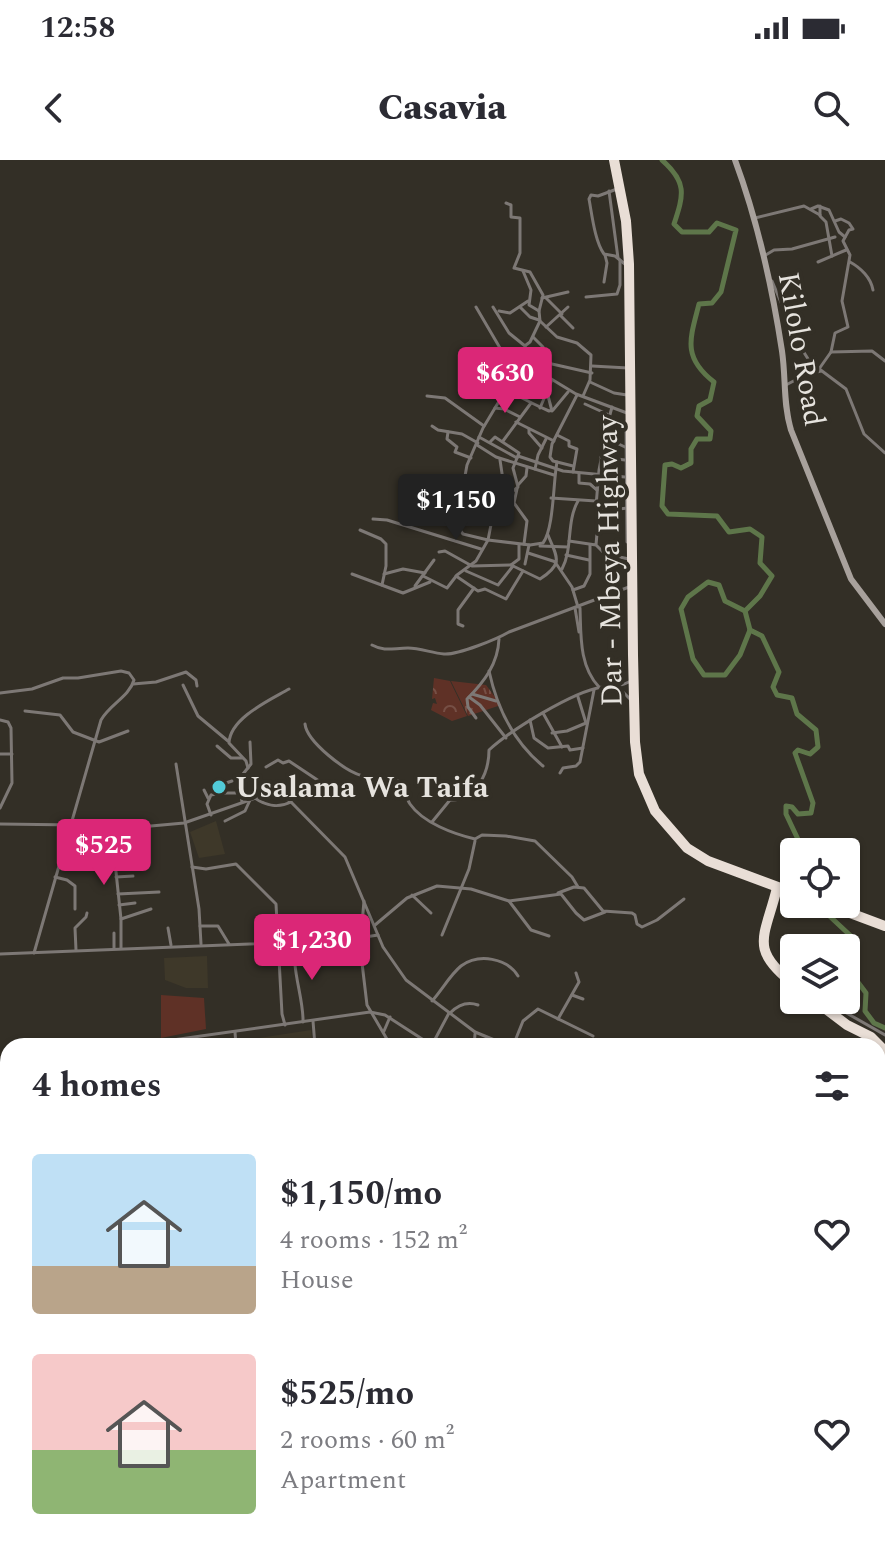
<!DOCTYPE html>
<html lang="en">
<head>
<meta charset="utf-8">
<style>
	body { margin:0; font-family:Spectral,serif; background:#f2f2f3; color:#2b2b33; height:100vh; display:flex; flex-direction:column; font-size:30px; white-space:nowrap }
	* { box-sizing:border-box; margin:0 }
	p { font-size:26px; color:#7c7c81 }
	.icon { flex:none; width:44px; height:44px; fill:none; stroke:currentColor; stroke-width:2; stroke-linecap:round; stroke-linejoin:round }
	.map { position:relative; flex:1; overflow:hidden }
	.panel { position:absolute; left:0px; top:878px; width:886px; height:512px; display:flex; flex-direction:column; background:#fff; border-radius:24px 24px 0 0; box-shadow:0 2px 6px #0004 }
	.panel>* { flex:none }
	.tools { position:absolute; left:780px; top:678px; display:grid; gap:16px }
	.tools a { display:grid; place-items:center; width:80px; height:80px; border-radius:8px; background:#fff; box-shadow:0 2px 6px #0004; font-size:40px }
	.price { position:absolute; translate:-50% -68px; padding:0 18px; border-radius:8px; background:#db2777; color:#fff; font-size:26px; line-height:52px; filter:drop-shadow(0 2px 4px #0008) }
	.price::after { content:''; position:absolute; left:50%; top:48px; width:24px; height:18px; margin-left:-12px; background:inherit; clip-path:polygon(0 0,100% 0,50% 100%) }
	.price.current { background:#222; color:#fff }
	ul { padding:0; list-style:none }
	li { display:flex; align-items:center; gap:24px; height:200px; padding:0 32px }
	li span { display:grid; place-items:center; flex:none; width:224px; height:160px; border-radius:8px; color:#555 }
	li>.icon { margin-inline-start:auto }
	span .icon { width:96px; height:96px; fill:#fffc; stroke-width:1 }
	li b { font-size:34px }
	h2 { display:flex; justify-content:space-between; align-items:center; height:96px; padding:0 32px; font-size:34px }
	.status { display:flex; justify-content:space-between; align-items:center; height:56px; padding:0 40px; background:#fff; direction:ltr }
	.status svg { height:22px; fill:currentColor }
	header { display:flex; justify-content:space-between; align-items:center; height:104px; padding:0 32px; background:#fff; font-size:36px; font-weight:800 }
	.map>svg:first-child { display:block }
	.built { fill:#3e3829 }
	.grass { fill:url(#grass-tufts) }
	.forest { fill:url(#forest-crowns) }
	.pitch { fill:#5f3126 }
	.lines { fill:none; stroke-linecap:round; stroke-linejoin:round }
	.stream { stroke:#5e764a; stroke-width:2 }
	.river { stroke:#5e764a; stroke-width:5 }
	.street { stroke:#7d7875; stroke-width:3 }
	.secondary { stroke:#a8a19c; stroke-width:6 }
	.highway { stroke:#e9ded6; stroke-width:10 }
	.poi-dot { fill:#52cbd8; stroke:#332f26; stroke-width:3 }
	.labels { text-anchor:middle; stroke-width:8; stroke-linejoin:round; paint-order:stroke }
	.street-label { font-size:30px; fill:#e6e3de; stroke:#332f26 }
	.poi-label { font-size:30px; font-weight:bold; fill:#e6e3de; stroke:#332f26; text-anchor:start }
</style>
</head>
<body>
<div class="status"><b>12:58</b><svg viewBox="0 0 49 12"><path d="M0 12V9h3v3zM5 12V6h3v6zM10 12V3h3v9zM15 12V0h3v12zM26 1h20v11H26zM47 4h2v5h-2z"/></svg></div>
<header><svg class="icon" aria-label="back" viewBox="0 0 24 24"><path d="M15 5l-7 7 7 7"/></svg>Casavia<svg class="icon" aria-label="search" viewBox="0 0 24 24"><circle cx="10" cy="10" r="6"/><path d="M15 15l6 6"/></svg></header>
<div class="map">
<svg width="885" height="1390" viewBox="0 0 885 1390">
	<defs>
		<pattern id="grass-tufts" width="24" height="20" patternUnits="userSpaceOnUse" patternTransform="scale(2)"><rect width="24" height="20" fill="#5f3126"/><path d="M3 7l-1-3M5 7V3M7 7l1-3M15 17l-1-3M17 17v-4M19 17l1-3" fill="none" stroke="#764f45"/></pattern>
		<pattern id="forest-crowns" width="20" height="18" patternUnits="userSpaceOnUse" patternTransform="scale(2)"><rect width="20" height="18" fill="#5f3126"/><path d="M2 6a3 3 0 1 1 6 0M12 15a3 3 0 1 1 6 0" fill="none" stroke="#764f45"/></pattern>
	</defs>
	<rect width="100%" height="100%" fill="#332f26"/>
	<g class="built">
		<polygon points="216,661 225,694 199,698 190,672"/>
		<polygon points="207,796 208,828 186,828 165,820 164,798"/>
		<polygon points="311,870 313,886 239,886 240,881"/>
	</g>
	<polygon class="grass" points="451,521 486,525 501,545 468,556"/>
	<polygon class="forest" points="434,518 450,521 467,556 452,561 431,550 433,543 437,544 435,538 432,539"/>
	<polygon class="pitch" points="161,835 204,838 206,869 161,878"/>
	<g class="lines">
		<polyline class="stream" points="591,1390 600,1382"/>
		<g class="river">
			<path d="M 662,0 C 687,22 684,34 674,64 L 682,72 L 709,72 L 717,63 L 736,70 L 721,132 L 712,143 L 699,144 C 690,179 682,197 714,222 L 710,240 L 699,246 L 697,256 L 711,271 L 710,279 L 697,279 L 691,289 L 691,303 L 681,308 L 672,304 L 665,305 L 662,346 L 668,354 L 717,356 L 729,372 L 750,369 L 762,377 L 760,403 L 772,416 L 760,436 L 745,451 L 750,470 L 762,476 L 779,512 L 773,527 L 777,535 L 792,538 L 797,554 L 816,570 L 818,587 L 810,594 L 798,590 L 795,593 L 813,643 L 811,653 L 798,654 L 792,647 L 786,646 L 786,654 L 804,692"/>
			<polyline points="745,451 725,441 719,425 708,422 688,437 681,449 693,499 704,515 725,515 740,495 750,470"/>
			<polyline points="821,744 823,750 853,778 856,788 846,797 851,813 866,833 865,851 874,863 885,868"/>
		</g>
		<g class="street">
			<path d="M 617,29 L 598,36 L 591,35 L 589,39 C 592,55 595,82 604,94 L 615,96 L 626,105"/>
			<polyline points="609,31 618,98"/>
			<polyline points="506,43 511,45 511,57 520,58 520,93 514,108 530,112 543,135 539,151 540,161 557,177 577,183 591,195 590,220 583,236"/>
			<polyline points="820,46 820,56 826,62 832,96"/>
			<polyline points="811,49 818,46 829,50 839,72 845,77"/>
			<polyline points="755,58 804,46 820,55"/>
			<polyline points="764,96 774,90 792,89 835,77"/>
			<polyline points="818,102 846,90"/>
			<path d="M 850,102 C 861,108 871,118 873,130"/>
			<polyline points="523,111 531,130 529,145 539,151"/>
			<polyline points="772,121 798,183 810,202 846,229 864,274 885,293"/>
			<polyline points="604,122 607,103 605,95"/>
			<polyline points="586,137 617,134 620,125 620,100"/>
			<polyline points="542,138 568,132"/>
			<polyline points="546,138 562,154"/>
			<polyline points="476,147 500,188 576,234 627,253"/>
			<polyline points="493,147 509,173 525,186 526,192 520,200"/>
			<polyline points="520,147 530,157 539,160"/>
			<polyline points="499,151 510,153 528,141"/>
			<polyline points="560,155 573,168"/>
			<polyline points="546,167 568,147"/>
			<polyline points="533,177 543,187 545,199"/>
			<polyline points="526,185 530,182 540,161"/>
			<polyline points="526,188 552,204 592,213"/>
			<polyline points="831,192 835,173 848,167 842,141 850,95 843,81 849,70 853,69 849,63 841,59 835,61"/>
			<polyline points="592,206 628,208"/>
			<polyline points="819,209 831,192 872,191 885,201"/>
			<path d="M 477,210 C 485,220 535,245 549,251 L 553,250 L 568,232"/>
			<polyline points="543,214 546,210 544,206 546,200"/>
			<polyline points="590,222 614,233 627,235"/>
			<polyline points="499,223 506,207 503,204 503,190"/>
			<polyline points="784,226 805,215 821,211"/>
			<polyline points="547,232 552,251"/>
			<polyline points="427,236 445,238 484,266"/>
			<polyline points="585,244 607,254"/>
			<polyline points="612,247 604,277 625,287"/>
			<polyline points="495,248 504,249 520,257"/>
			<polyline points="540,248 551,222"/>
			<polyline points="516,262 554,281"/>
			<polyline points="626,262 627,382"/>
			<polyline points="432,266 438,270 462,274 478,283"/>
			<polyline points="529,269 529,273 542,288"/>
			<polyline points="448,272 447,279 457,287 455,292 471,298"/>
			<polyline points="557,275 569,281 569,286 577,289 573,312"/>
			<polyline points="479,277 517,298"/>
			<polyline points="605,279 599,310 596,346 600,351 628,348"/>
			<polyline points="503,281 531,243"/>
			<polyline points="490,282 495,277 519,293 513,308 518,327 507,336 496,339 488,380 463,374 460,370 463,327 467,305 483,268 507,228"/>
			<polyline points="477,285 496,297 554,315"/>
			<polyline points="518,296 563,311 625,317"/>
			<polyline points="601,297 625,300"/>
			<polyline points="500,300 503,320 511,333"/>
			<polyline points="573,306 553,301 550,297 552,284 577,235"/>
			<polyline points="535,309 538,295 546,279"/>
			<polyline points="579,313 579,323 590,324 597,330"/>
			<polyline points="518,325 526,316 527,308"/>
			<polyline points="517,329 514,343 527,361 524,384"/>
			<polyline points="551,338 596,341"/>
			<polyline points="373,359 387,360 481,389"/>
			<polyline points="360,370 381,379 386,384 386,406 382,425"/>
			<polyline points="569,381 596,385 599,350"/>
			<polyline points="540,386 568,387"/>
			<polyline points="597,386 605,394 629,399"/>
			<path d="M 439,392 L 445,391 L 472,406 L 511,405 L 540,419 C 565,403 556,396 548,375"/>
			<polyline points="528,393 556,402"/>
			<polyline points="566,395 589,400"/>
			<polyline points="555,402 572,427 578,447"/>
			<polyline points="525,404 529,385"/>
			<polyline points="511,405 519,399 519,385"/>
			<path d="M 562,409 C 573,389 566,362 578,341"/>
			<polyline points="466,411 498,425 513,406"/>
			<polyline points="352,414 403,433 430,422"/>
			<polyline points="384,414 403,409 425,413"/>
			<path d="M 423,416 L 447,428 L 457,415 L 476,401 L 488,380 L 530,385 L 543,383 C 554,368 553,323 557,302"/>
			<polyline points="456,416 478,431 485,429 506,439 523,411"/>
			<polyline points="415,426 434,400"/>
			<polyline points="573,430 584,426 590,414 590,385"/>
			<polyline points="575,448 579,472"/>
			<path d="M 580,448 C 581,475 579,506 599,527"/>
			<polyline points="463,466 458,464 458,450 474,428"/>
			<path d="M 372,485 C 385,492 393,488 408,488 C 420,488 432,493 444,494 C 458,495 497,479 509,472 L 629,427"/>
			<path d="M 489,511 C 497,548 514,582 543,606"/>
			<polyline points="133,524 156,522 186,512 196,520 197,526"/>
			<polyline points="183,525 198,556 228,581"/>
			<polyline points="618,527 632,541"/>
			<path d="M 0,533 L 32,529 L 63,518 L 78,518 L 121,511 L 129,513 L 134,520 C 129,537 110,544 101,560 L 34,793"/>
			<polyline points="472,534 496,541"/>
			<polyline points="469,537 480,545 506,578"/>
			<polyline points="578,537 586,563"/>
			<polyline points="25,551 60,555 73,572 99,582 128,571"/>
			<polyline points="543,553 562,587"/>
			<path d="M 476,558 L 468,547 L 467,539 C 484,522 498,504 499,479"/>
			<polyline points="0,560 8,562 11,568 12,623 0,648"/>
			<polyline points="530,560 534,578 548,588 568,586 570,590 583,588"/>
			<path d="M 305,564 C 307,582 346,612 363,616 C 374,619 391,615 400,622 C 407,628 405,637 410,644 C 423,663 454,674 475,679 L 482,675 L 506,676 L 535,681 L 572,717 L 578,727"/>
			<polyline points="552,573 567,571 586,563"/>
			<polyline points="217,586 231,598 242,598"/>
			<polyline points="0,594 12,594"/>
			<polyline points="176,604 199,749 201,784"/>
			<polyline points="266,607 278,600 283,603 289,601 337,633"/>
			<path d="M 248,608 L 246,601 L 229,583 C 230,558 270,540 289,529"/>
			<polyline points="560,613 563,608 576,606 580,602 594,530"/>
			<polyline points="204,630 208,638"/>
			<polyline points="221,633 220,625 232,621"/>
			<path d="M 255,638 C 266,646 279,648 291,642"/>
			<polyline points="242,642 239,619 251,604 250,582"/>
			<polyline points="211,655 207,644 211,635 221,633 240,633"/>
			<polyline points="225,661 245,651 250,640"/>
			<path d="M 432,662 L 450,640 C 476,641 489,613 489,590 C 511,570 572,532 602,527 C 616,524 615,529 631,521"/>
			<polyline points="0,664 151,666 184,663 276,631 291,642 345,697 383,787 406,820 475,872 509,886"/>
			<polyline points="111,665 121,759 121,788"/>
			<polyline points="192,707 206,709 236,704 276,744 282,854 285,865"/>
			<polyline points="55,717 67,720 75,726 75,749"/>
			<polyline points="116,717 133,716"/>
			<polyline points="558,733 574,727 584,728 603,751 632,753 635,755 637,764 642,767 657,760 684,739"/>
			<polyline points="118,734 159,732"/>
			<polyline points="412,735 431,753"/>
			<polyline points="364,741 360,786 367,845 391,886"/>
			<polyline points="509,741 531,770 549,776"/>
			<polyline points="119,745 135,743"/>
			<polyline points="121,759 151,749"/>
			<polyline points="375,765 407,738 437,726 471,729 509,741 561,734 576,753 584,760 605,752"/>
			<polyline points="200,766 218,766 229,784"/>
			<polyline points="168,768 171,785"/>
			<polyline points="114,773 114,788"/>
			<polyline points="442,775 469,709 475,681"/>
			<path d="M 297,783 C 289,803 304,838 303,862"/>
			<polyline points="76,790 75,768 86,757 87,753"/>
			<polyline points="0,794 346,780 378,775"/>
			<polyline points="572,835 583,839"/>
			<polyline points="832,840 843,851 885,875"/>
			<path d="M 432,841 C 442,830 450,815 461,806 C 479,793 507,798 518,816"/>
			<path d="M 450,853 C 458,845 467,841 478,845"/>
			<polyline points="558,859 579,822 576,813"/>
			<polyline points="313,861 315,886"/>
			<polyline points="384,871 390,857"/>
			<polyline points="235,872 236,886"/>
			<polyline points="432,885 449,853"/>
			<polyline points="130,886 370,852 385,855 433,886"/>
			<polyline points="474,886 475,874"/>
			<polyline points="513,886 523,861 538,849 593,876"/>
			<polyline points="0,905 8,904"/>
			<polyline points="0,945 3,968"/>
			<path d="M 8,965 L 3,968 C 2,984 0,1012 8,1024"/>
			<polyline points="878,1079 885,1088"/>
			<polyline points="0,1085 6,1081 6,1045"/>
			<polyline points="0,1112 8,1109"/>
			<polyline points="878,1123 885,1133"/>
			<polyline points="0,1147 8,1144"/>
			<polyline points="878,1147 885,1155"/>
			<polyline points="878,1167 885,1175"/>
			<polyline points="0,1178 8,1174"/>
			<polyline points="878,1189 885,1197"/>
			<polyline points="0,1204 8,1201"/>
			<polyline points="878,1210 885,1219"/>
			<polyline points="0,1248 8,1245"/>
			<polyline points="878,1253 885,1249"/>
			<polyline points="878,1293 885,1306"/>
			<polyline points="0,1295 8,1292"/>
			<polyline points="0,1310 4,1320 8,1319"/>
			<polyline points="878,1367 885,1366"/>
			<polyline points="522,1382 527,1390"/>
			<polyline points="556,1382 560,1385"/>
			<polyline points="638,1382 640,1390"/>
			<polyline points="771,1382 779,1387 780,1390"/>
			<polyline points="720,1383 727,1390"/>
			<polyline points="418,1390 423,1382"/>
			<polyline points="458,1390 463,1382"/>
			<polyline points="503,1390 510,1382"/>
			<polyline points="603,1390 610,1382"/>
			<polyline points="659,1390 659,1382"/>
			<polyline points="681,1390 684,1382"/>
		</g>
		<g class="secondary">
			<path d="M 735,0 C 758,62 772,126 782,191 C 786,218 783,244 791,270 L 851,419 L 885,464"/>
			<polyline points="751,1382 753,1390"/>
			<polyline points="338,1390 342,1382"/>
			<polyline points="375,1390 381,1382"/>
			<polyline points="715,1390 721,1382"/>
		</g>
		<g class="highway">
			<polyline points="614,0 626,61 629,104 633,495 635,582 639,614 655,651 687,688 708,701 794,733"/>
			<path d="M 777,728 C 765,777 748,789 794,824"/>
			<polyline points="826,744 885,766"/>
			<polyline points="814,840 847,865 871,877 885,891"/>
			<polyline points="0,1043 8,1044"/>
			<polyline points="877,1382 880,1390"/>
		</g>
	</g>
	<circle class="poi-dot" cx="219" cy="627" r="8"/>
	<g class="labels">
		<g class="street-label">
			<text transform="translate(802 189) rotate(80)" y="10">Kilolo Road</text>
			<text transform="translate(609 401) rotate(-91)" y="10">Dar - Mbeya Highway</text>
		</g>
		<g class="poi-label">
			<text x="235" y="637">Usalama Wa Taifa</text>
		</g>
	</g>
</svg>
<div class="tools">
<a><svg class="icon" aria-label="locate" viewBox="0 0 24 24"><circle cx="12" cy="12" r="6"/><path d="M12 2v4M12 18v4M2 12h4M18 12h4"/></svg></a>
<a><svg class="icon" aria-label="layers" viewBox="0 0 24 24"><path d="M12 4l9 5-9 5-9-5zM3 14l9 5 9-5"/></svg></a>
</div>
<b class="price" style="left:505px;top:255px">$630</b>
<b class="price current" style="left:456px;top:382px">$1,150</b>
<b class="price" style="left:104px;top:727px">$525</b>
<b class="price" style="left:312px;top:822px">$1,230</b>
<section class="panel">
<h2>4 homes<svg class="icon" aria-label="filters" viewBox="0 0 24 24"><path d="M4 7h16M4 17h16"/><circle cx="9" cy="7" r="2"/><circle cx="15" cy="17" r="2"/></svg></h2>
<ul>
<li><span style="background:linear-gradient(#bfe0f5 70%,#b9a48a 0)"><svg class="icon" aria-label="home" viewBox="0 0 24 24"><path d="M3 11l9-7 9 7M6 9v11h12V9"/></svg></span><div><b>$1,150/mo</b><p>4 rooms · 152 m²</p><p>House</p></div><svg class="icon" aria-label="heart" viewBox="0 0 24 24"><path d="M12 20l-8-8c-3-5 5-10 8-4 3-6 11-1 8 4z"/></svg></li>
<li><span style="background:linear-gradient(#f6c9c9 60%,#8fb573 0)"><svg class="icon" aria-label="home" viewBox="0 0 24 24"><path d="M3 11l9-7 9 7M6 9v11h12V9"/></svg></span><div><b>$525/mo</b><p>2 rooms · 60 m²</p><p>Apartment</p></div><svg class="icon" aria-label="heart" viewBox="0 0 24 24"><path d="M12 20l-8-8c-3-5 5-10 8-4 3-6 11-1 8 4z"/></svg></li>
</ul>
</section>
</div>
</body>
</html>
